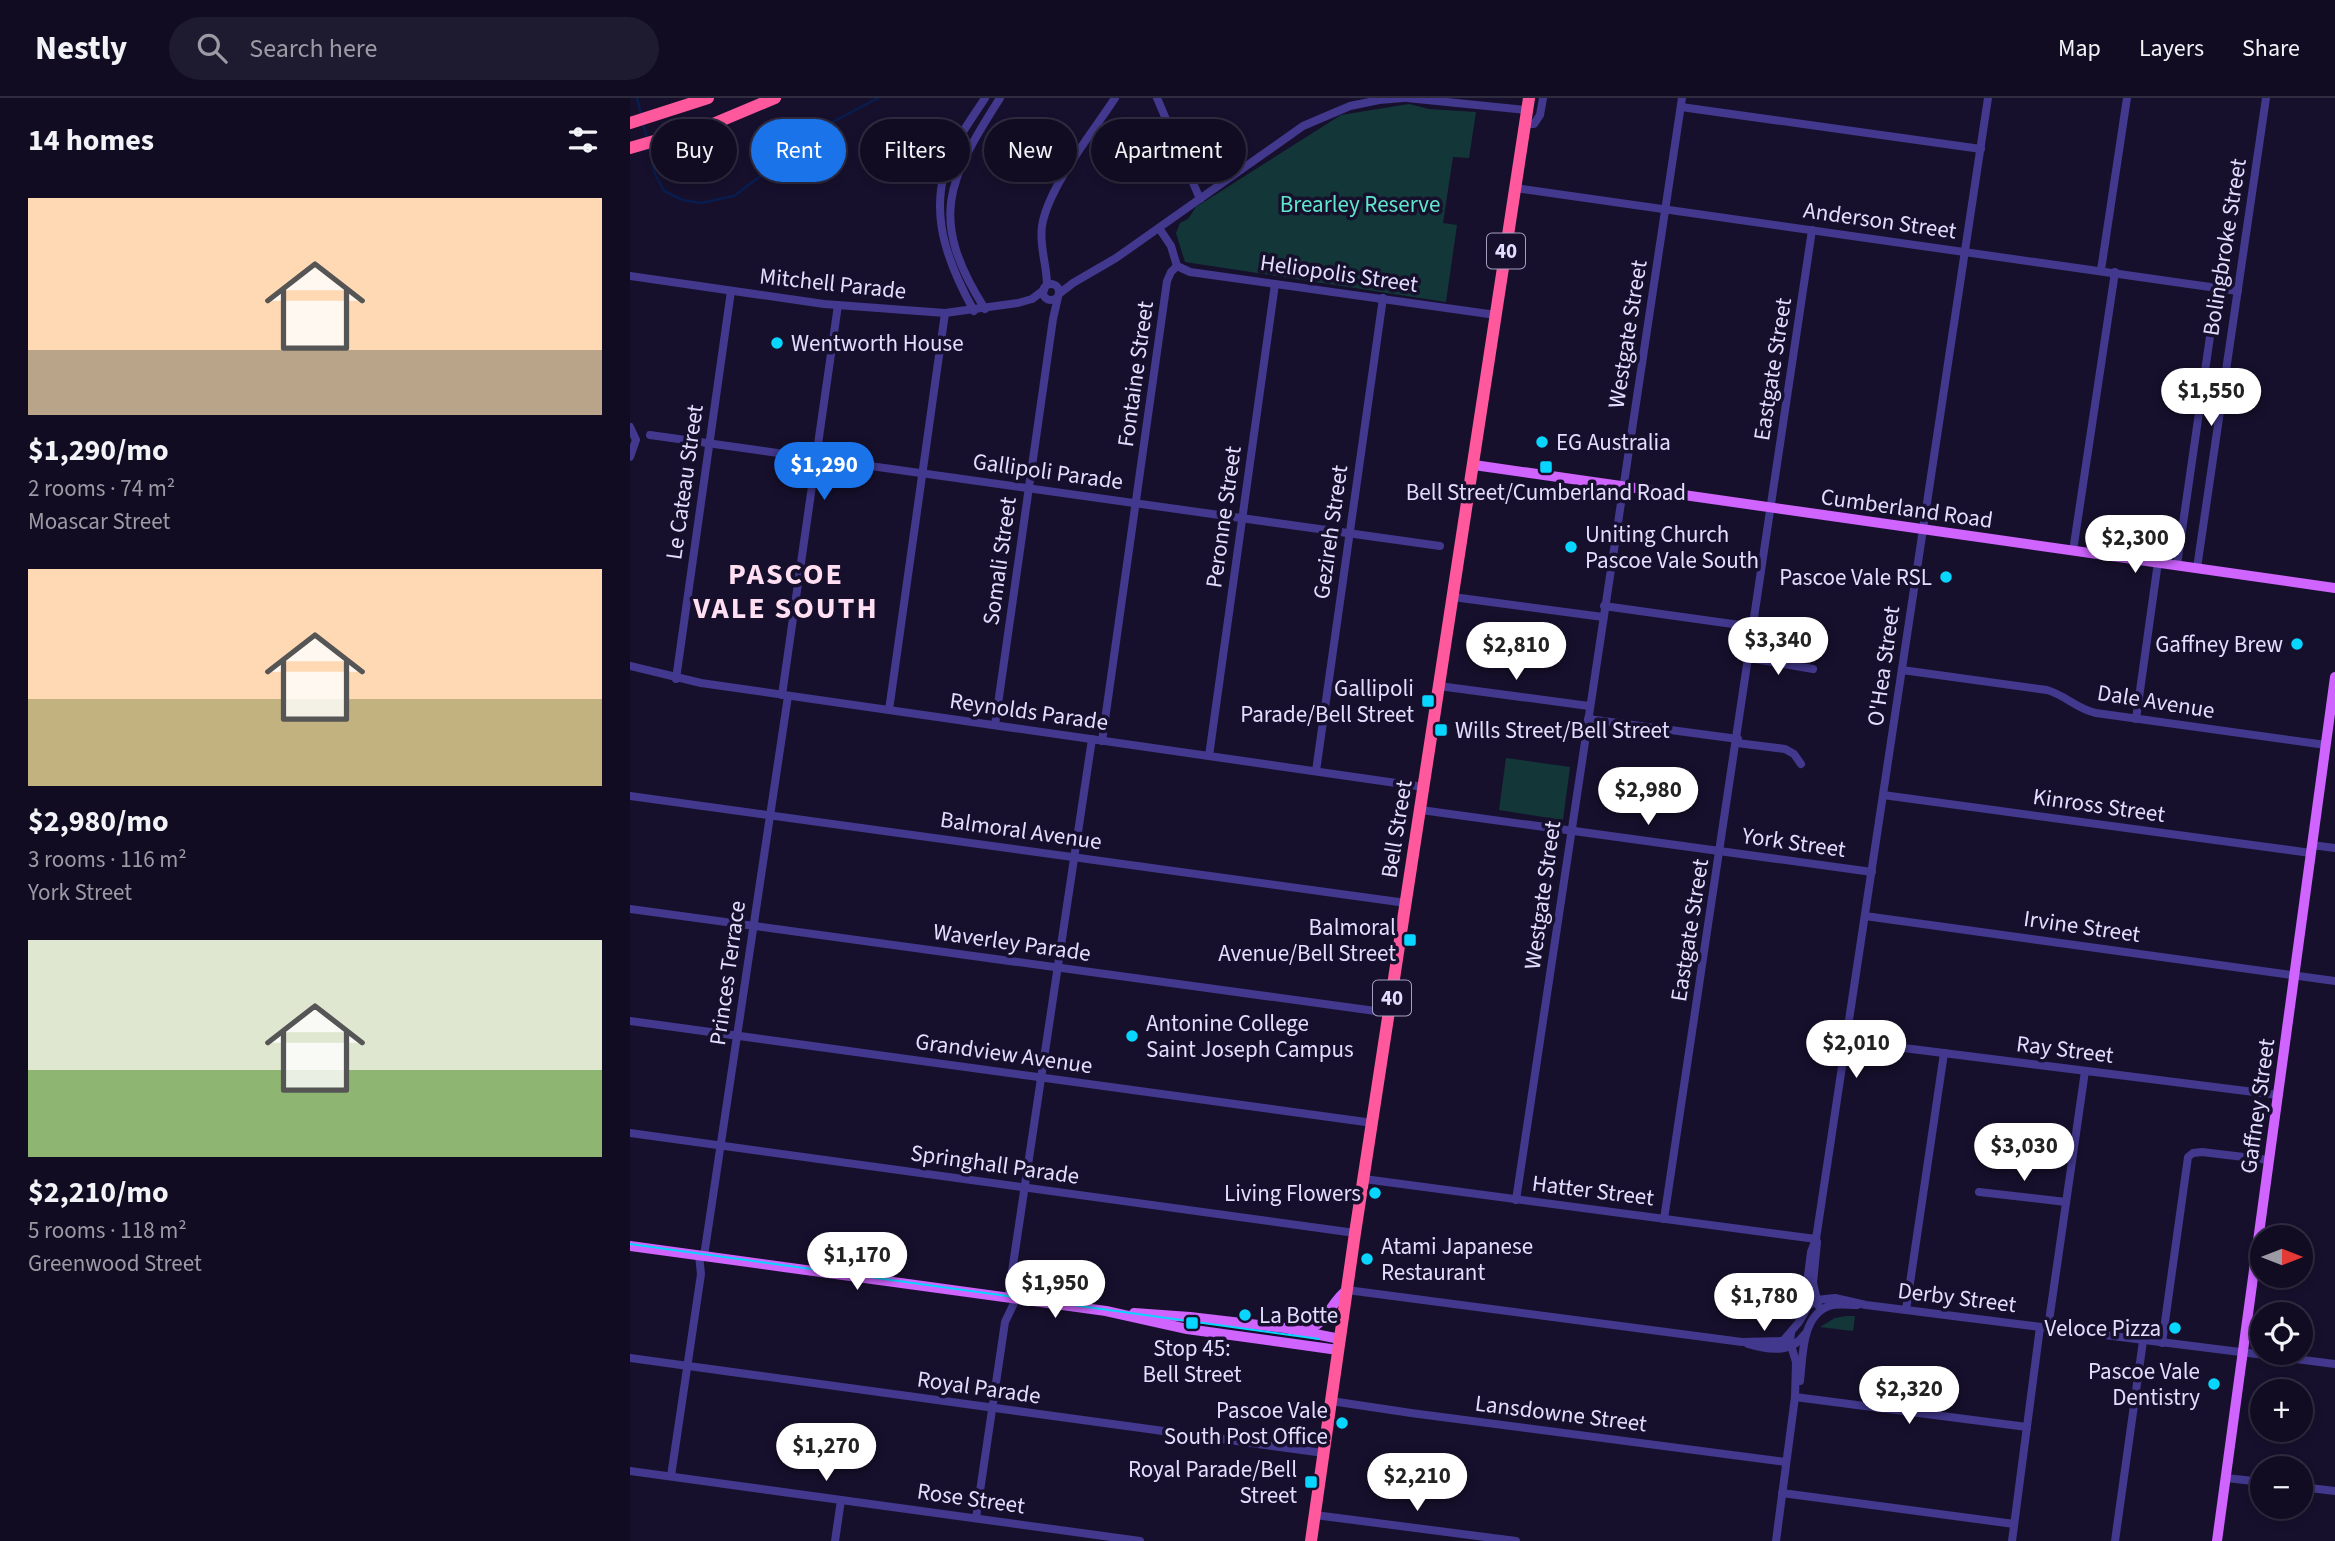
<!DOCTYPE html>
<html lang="en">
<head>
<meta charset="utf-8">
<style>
	body { margin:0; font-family:"Source Sans 3",sans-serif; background:#1e1a2f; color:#f1f3f6; height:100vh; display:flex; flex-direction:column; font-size:26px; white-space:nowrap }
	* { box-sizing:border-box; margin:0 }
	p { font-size:23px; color:#9c9ba5 }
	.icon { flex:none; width:38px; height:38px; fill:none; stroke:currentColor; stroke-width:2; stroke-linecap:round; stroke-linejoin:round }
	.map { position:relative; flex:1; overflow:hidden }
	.drawer { display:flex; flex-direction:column; background:#110c22; width:630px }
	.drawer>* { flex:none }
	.hud { position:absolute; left:21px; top:21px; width:665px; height:63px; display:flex; gap:14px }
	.needle { width:46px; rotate:90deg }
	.buttons { position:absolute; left:1620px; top:1127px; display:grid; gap:14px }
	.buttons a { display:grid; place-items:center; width:63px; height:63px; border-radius:50%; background:#110c22; box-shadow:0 4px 10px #0003,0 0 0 2px #302c40; font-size:35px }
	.price { position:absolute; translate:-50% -60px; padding:0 16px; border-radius:24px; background:#fff; color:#222; font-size:23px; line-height:46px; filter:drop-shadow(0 2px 4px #0008) }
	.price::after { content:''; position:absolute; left:50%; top:42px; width:21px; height:16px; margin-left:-10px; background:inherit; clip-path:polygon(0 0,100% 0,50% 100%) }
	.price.selected { background:#1a73e8; color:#fff }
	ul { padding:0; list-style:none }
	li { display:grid; align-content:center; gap:14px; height:371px; padding:0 28px }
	li span { display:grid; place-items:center; height:217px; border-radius:0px; color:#555 }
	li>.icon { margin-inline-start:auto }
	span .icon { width:126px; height:126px; fill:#fffc; stroke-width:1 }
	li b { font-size:30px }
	h2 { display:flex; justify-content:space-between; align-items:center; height:84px; padding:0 28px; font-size:30px }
	.pill { padding:0 24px; border-radius:32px; background:#110c22; box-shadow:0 4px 10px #0003,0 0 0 2px #302c40; font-size:24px; line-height:63px }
	.pill.selected { background:#1a73e8; color:#fff }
	header { display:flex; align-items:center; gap:42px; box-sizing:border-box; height:98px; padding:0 35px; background:#110c22; border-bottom:2px solid #302c40 }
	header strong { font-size:33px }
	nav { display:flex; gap:38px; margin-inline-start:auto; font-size:24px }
	.search { width:490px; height:63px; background:#1e1a2f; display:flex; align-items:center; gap:18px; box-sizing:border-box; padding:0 24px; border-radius:38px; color:#9c9ba5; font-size:26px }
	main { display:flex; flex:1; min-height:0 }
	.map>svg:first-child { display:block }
	.green { fill:#133738 }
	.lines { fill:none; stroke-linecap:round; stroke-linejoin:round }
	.stream { stroke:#081d4e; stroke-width:2.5 }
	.minor { stroke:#42398e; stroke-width:8 }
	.major { stroke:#cf64ff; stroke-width:10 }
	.highway { stroke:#ff589d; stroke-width:12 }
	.tram { stroke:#09d6ff; stroke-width:2 }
	.poi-dot { fill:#09d6ff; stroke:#17102d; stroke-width:2.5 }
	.labels { text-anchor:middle; stroke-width:7; stroke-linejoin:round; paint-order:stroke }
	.shield { fill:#17102d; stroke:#a6a0c0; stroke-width:2 }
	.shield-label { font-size:21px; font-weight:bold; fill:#e3ddff }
	.park-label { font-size:23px; fill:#61e6ce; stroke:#17102d }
	.street-label { font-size:23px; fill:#e3ddff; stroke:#17102d }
	.poi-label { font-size:23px; fill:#e3ddff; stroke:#17102d; text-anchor:end }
	.district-label { font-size:30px; font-weight:bold; letter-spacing:2px; fill:#ffdff1; stroke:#17102d }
</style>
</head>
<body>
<header>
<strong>Nestly</strong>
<div class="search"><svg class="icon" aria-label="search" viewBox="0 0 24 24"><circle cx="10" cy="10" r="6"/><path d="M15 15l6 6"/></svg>Search here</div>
<nav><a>Map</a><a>Layers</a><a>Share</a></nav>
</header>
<main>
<section class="drawer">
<h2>14 homes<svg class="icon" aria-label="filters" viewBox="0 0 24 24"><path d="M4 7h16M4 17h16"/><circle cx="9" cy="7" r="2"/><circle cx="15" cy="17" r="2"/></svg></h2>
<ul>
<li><span style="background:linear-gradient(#ffd9b3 70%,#b9a48a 0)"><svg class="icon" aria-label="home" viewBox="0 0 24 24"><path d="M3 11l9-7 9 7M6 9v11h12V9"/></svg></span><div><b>$1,290/mo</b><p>2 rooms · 74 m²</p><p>Moascar Street</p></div></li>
<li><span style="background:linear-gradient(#ffd9b3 60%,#c2b280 0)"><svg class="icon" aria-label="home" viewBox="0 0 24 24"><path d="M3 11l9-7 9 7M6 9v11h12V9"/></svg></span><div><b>$2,980/mo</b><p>3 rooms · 116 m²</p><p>York Street</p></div></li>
<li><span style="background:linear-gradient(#dfe7d0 60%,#8fb573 0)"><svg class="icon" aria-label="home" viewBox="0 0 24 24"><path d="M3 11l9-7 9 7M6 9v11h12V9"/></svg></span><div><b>$2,210/mo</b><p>5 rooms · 118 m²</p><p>Greenwood Street</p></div></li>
</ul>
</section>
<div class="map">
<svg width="1705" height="1443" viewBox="0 0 1705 1443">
	<rect width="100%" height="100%" fill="#17102d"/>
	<g class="green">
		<polygon points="779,6 799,11 846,14 839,60 823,59 813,125 827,127 816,204 555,164 546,135 550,125 558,121 566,109 711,17"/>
		<polygon points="876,660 940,669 933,722 869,712"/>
		<polygon points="1216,1218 1225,1218 1223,1233 1190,1229 1205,1220"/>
	</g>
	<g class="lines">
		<g class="stream">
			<polyline points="7,0 11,16"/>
			<polyline points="13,26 17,40"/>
			<polyline points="19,50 25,76 34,93 53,102 71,105 104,98 201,25 248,0"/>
		</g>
		<g class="minor">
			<polyline points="527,0 570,101"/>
			<polyline points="777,0 897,12"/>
			<polyline points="1051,9 1351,51"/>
			<polyline points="895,26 904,26 910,17 913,0"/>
			<polyline points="885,90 1608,193"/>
			<polyline points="547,168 560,174 866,217"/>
			<polyline points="1471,172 1497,0"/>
			<polyline points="0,178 194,206 315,215 388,205 402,201 414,192"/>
			<circle cx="421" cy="194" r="8"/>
			<path d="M 417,187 C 417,167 409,148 412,128 C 418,89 463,34 485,0"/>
			<polyline points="430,195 443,185 486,160 673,28 720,8 749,2 773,0"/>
			<path d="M 355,211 C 298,121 317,83 370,0"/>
			<path d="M 344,213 C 313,157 294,102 328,42 C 336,28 346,14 355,0"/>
			<polyline points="0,329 6,342 0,359"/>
			<polyline points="20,337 810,448"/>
			<polyline points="1443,453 1485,174"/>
			<polyline points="1547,467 1587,190"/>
			<polyline points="1567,470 1636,0"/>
			<polyline points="823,499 973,519"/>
			<polyline points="974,508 1124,529"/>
			<polyline points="1119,560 1183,571"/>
			<polyline points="0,568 71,585 794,689"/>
			<path d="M 1272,572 L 1417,592 C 1435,597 1447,611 1466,615 L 1696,647"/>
			<polyline points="46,581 101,193"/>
			<polyline points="809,588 959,608"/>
			<polyline points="152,597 208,207"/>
			<polyline points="259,612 315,215"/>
			<polyline points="958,621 1108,641"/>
			<polyline points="1506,621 1528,464"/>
			<polyline points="365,627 423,221 428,199"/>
			<polyline points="472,643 537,183 541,174 547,168 541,148 529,130"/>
			<polyline points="1107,645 1155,651 1164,656 1171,666"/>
			<polyline points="579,658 645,186"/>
			<polyline points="686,673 753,200"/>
			<polyline points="1253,697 1681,755"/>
			<polyline points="0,698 776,805"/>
			<polyline points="791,712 1242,774"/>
			<polyline points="1682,747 1705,750"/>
			<polyline points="0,811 760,915"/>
			<polyline points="1235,818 1705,883"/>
			<polyline points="0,923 743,1025"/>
			<polyline points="1218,943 1648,997"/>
			<polyline points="0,1035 725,1135"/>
			<polyline points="734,1081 1186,1141"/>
			<polyline points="1349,1094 1436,1104"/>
			<polyline points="886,1102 1052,0"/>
			<polyline points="1034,1121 1182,132"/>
			<polyline points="1187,1144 1183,1185 1188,1207"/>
			<polyline points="74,1158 158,598"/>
			<polyline points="717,1192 1112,1244 1153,1243 1169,1224 1178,1208 1186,1202 1205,1200 1236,1207 1705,1266"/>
			<polyline points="378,1200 462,641"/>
			<polyline points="1276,1212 1314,955"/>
			<polyline points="1173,1217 1181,1154 1186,1141 1358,0"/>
			<polyline points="1418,1230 1455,973"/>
			<polyline points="1532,1245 1558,1059 1563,1055 1572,1054 1639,1062"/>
			<path d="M 1118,1246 C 1138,1252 1161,1256 1175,1236"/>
			<polyline points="0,1260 694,1355"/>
			<path d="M 1170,1283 C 1173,1259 1171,1218 1199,1208 C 1207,1205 1218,1207 1227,1207"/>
			<polyline points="1165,1299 1397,1329"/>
			<polyline points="701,1303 781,1315 1156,1364"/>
			<polyline points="0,1373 510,1443"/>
			<polyline points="41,1378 71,1176 69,1157"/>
			<polyline points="1596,1380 1633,1384"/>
			<polyline points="1671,1389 1705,1393"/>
			<polyline points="1152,1395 1384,1426"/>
			<polyline points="685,1417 886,1443"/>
			<polyline points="346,1420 375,1224 386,1201"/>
			<polyline points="205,1443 211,1402"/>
			<polyline points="1146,1443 1165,1299 1166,1264 1160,1244 1161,1235"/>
			<polyline points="1382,1443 1410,1229"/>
			<polyline points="1485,1443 1513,1243"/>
		</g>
		<g class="major">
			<polyline points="844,367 1705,490"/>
			<polyline points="0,1148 476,1213 557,1231 708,1252"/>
			<polyline points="504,1215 560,1219 655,1230 710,1241"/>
			<path d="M 674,1232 C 697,1228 700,1204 717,1192"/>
			<polyline points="1587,1443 1705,579"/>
		</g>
		<g class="highway">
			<polyline points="0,25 78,0"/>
			<polyline points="0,50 83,26 145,0"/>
			<polyline points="681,1443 725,1135 899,0"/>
		</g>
		<polyline class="tram" points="0,1146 689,1241"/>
	</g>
	<g class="poi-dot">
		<circle cx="147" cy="245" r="7"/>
		<circle cx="912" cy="344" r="7"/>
		<rect x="909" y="362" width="14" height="14" rx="3.5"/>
		<circle cx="941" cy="449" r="7"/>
		<circle cx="1316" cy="479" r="7"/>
		<circle cx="1667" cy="546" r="7"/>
		<rect x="791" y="596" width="14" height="14" rx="3.5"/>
		<rect x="804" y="625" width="14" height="14" rx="3.5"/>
		<rect x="773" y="835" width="14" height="14" rx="3.5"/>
		<circle cx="502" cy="938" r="7"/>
		<circle cx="745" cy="1095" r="7"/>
		<circle cx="737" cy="1161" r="7"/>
		<circle cx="615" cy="1217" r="7"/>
		<rect x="555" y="1218" width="14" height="14" rx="3.5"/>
		<circle cx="1545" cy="1230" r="7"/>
		<circle cx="1584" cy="1286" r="7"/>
		<circle cx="712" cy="1325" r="7"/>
		<rect x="674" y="1377" width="14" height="14" rx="3.5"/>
	</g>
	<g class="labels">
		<g class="shield">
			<rect x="857" y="135.5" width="38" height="35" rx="5"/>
			<rect x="743" y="882.5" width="38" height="35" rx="5"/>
		</g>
		<g class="shield-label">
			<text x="876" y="160">40</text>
			<text x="762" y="907">40</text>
		</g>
		<g class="park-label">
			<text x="730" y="114">Brearley Reserve</text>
		</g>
		<g class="street-label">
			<text transform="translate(1250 122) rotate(8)" y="8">Anderson Street</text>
			<text transform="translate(1594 149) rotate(-81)" y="8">Bolingbroke Street</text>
			<text transform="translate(709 175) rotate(8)" y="8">Heliopolis Street</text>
			<text transform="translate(203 185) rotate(6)" y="8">Mitchell Parade</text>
			<text transform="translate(997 236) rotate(-81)" y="8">Westgate Street</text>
			<text transform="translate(1142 271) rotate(-81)" y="8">Eastgate Street</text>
			<text transform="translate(505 276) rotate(-82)" y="8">Fontaine Street</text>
			<text transform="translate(418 373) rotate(8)" y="8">Gallipoli Parade</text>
			<text transform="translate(54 384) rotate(-82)" y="8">Le Cateau Street</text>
			<text transform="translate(1277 410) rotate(8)" y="8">Cumberland Road</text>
			<text transform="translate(593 419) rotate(-82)" y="8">Peronne Street</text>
			<text transform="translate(700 434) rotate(-82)" y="8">Gezireh Street</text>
			<text transform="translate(369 463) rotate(-82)" y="8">Somali Street</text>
			<text transform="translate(1253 568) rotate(-82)" y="8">O'Hea Street</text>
			<text transform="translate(1526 603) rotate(9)" y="8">Dale Avenue</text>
			<text transform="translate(399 613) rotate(8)" y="8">Reynolds Parade</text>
			<text transform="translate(1469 707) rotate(8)" y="8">Kinross Street</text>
			<text transform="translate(766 731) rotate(-81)" y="8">Bell Street</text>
			<text transform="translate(391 732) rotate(8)" y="8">Balmoral Avenue</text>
			<text transform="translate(1164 744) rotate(8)" y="8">York Street</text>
			<text transform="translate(912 797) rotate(-82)" y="8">Westgate Street</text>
			<text transform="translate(1452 828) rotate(8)" y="8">Irvine Street</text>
			<text transform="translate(1059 832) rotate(-81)" y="8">Eastgate Street</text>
			<text transform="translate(382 844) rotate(8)" y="8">Waverley Parade</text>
			<text transform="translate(97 875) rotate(-82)" y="8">Princes Terrace</text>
			<text transform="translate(1435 951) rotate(7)" y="8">Ray Street</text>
			<text transform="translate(374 955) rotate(8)" y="8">Grandview Avenue</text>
			<text transform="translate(1627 1008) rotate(-82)" y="8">Gaffney Street</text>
			<text transform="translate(365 1066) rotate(8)" y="8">Springhall Parade</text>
			<text transform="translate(963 1092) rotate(7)" y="8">Hatter Street</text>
			<text transform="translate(1327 1199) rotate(7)" y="8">Derby Street</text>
			<text transform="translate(349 1289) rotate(8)" y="8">Royal Parade</text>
			<text transform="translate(931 1315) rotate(7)" y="8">Lansdowne Street</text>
			<text transform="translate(341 1400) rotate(8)" y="8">Rose Street</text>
		</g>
		<g class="poi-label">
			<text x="161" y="253" text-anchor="start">Wentworth House</text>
			<text x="926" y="352" text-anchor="start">EG Australia</text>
			<text x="916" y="402" text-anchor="middle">Bell Street/Cumberland Road</text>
			<text x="955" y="444" text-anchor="start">Uniting Church<tspan x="955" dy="26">Pascoe Vale South</tspan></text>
			<text x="1302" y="487">Pascoe Vale RSL</text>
			<text x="1653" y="554">Gaffney Brew</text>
			<text x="784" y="598">Gallipoli<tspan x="784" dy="26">Parade/Bell Street</tspan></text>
			<text x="825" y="640" text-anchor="start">Wills Street/Bell Street</text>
			<text x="766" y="837">Balmoral<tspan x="766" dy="26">Avenue/Bell Street</tspan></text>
			<text x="516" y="933" text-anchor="start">Antonine College<tspan x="516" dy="26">Saint Joseph Campus</tspan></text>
			<text x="731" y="1103">Living Flowers</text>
			<text x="751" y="1156" text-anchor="start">Atami Japanese<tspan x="751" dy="26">Restaurant</tspan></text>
			<text x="629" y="1225" text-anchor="start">La Botte</text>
			<text x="1531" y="1238">Veloce Pizza</text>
			<text x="562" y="1258" text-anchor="middle">Stop 45:<tspan x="562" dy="26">Bell Street</tspan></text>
			<text x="1570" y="1281">Pascoe Vale<tspan x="1570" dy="26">Dentistry</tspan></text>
			<text x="698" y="1320">Pascoe Vale<tspan x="698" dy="26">South Post Office</tspan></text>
			<text x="667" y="1379">Royal Parade/Bell<tspan x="667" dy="26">Street</tspan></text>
		</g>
		<g class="district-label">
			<text x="156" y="486">PASCOE<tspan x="156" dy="34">VALE SOUTH</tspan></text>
		</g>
	</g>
</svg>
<div class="buttons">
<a><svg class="needle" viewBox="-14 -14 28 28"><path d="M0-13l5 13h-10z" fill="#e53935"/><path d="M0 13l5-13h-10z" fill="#9c9ba5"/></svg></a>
<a><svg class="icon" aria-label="locate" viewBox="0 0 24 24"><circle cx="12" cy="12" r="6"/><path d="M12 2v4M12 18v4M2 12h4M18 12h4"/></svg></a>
<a>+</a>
<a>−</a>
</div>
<b class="price" style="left:1581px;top:330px">$1,550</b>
<b class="price selected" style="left:194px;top:404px">$1,290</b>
<b class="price" style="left:1505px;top:477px">$2,300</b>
<b class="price" style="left:1148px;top:579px">$3,340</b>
<b class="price" style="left:886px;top:584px">$2,810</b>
<b class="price" style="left:1018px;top:729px">$2,980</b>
<b class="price" style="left:1226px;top:982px">$2,010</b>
<b class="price" style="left:1394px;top:1085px">$3,030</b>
<b class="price" style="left:227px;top:1194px">$1,170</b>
<b class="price" style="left:425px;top:1222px">$1,950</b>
<b class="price" style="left:1134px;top:1235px">$1,780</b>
<b class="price" style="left:1279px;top:1328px">$2,320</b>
<b class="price" style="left:196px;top:1385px">$1,270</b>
<b class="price" style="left:787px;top:1415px">$2,210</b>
<div class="hud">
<a class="pill">Buy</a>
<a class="pill selected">Rent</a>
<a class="pill">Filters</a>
<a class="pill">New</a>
<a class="pill">Apartment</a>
</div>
</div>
</main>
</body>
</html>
